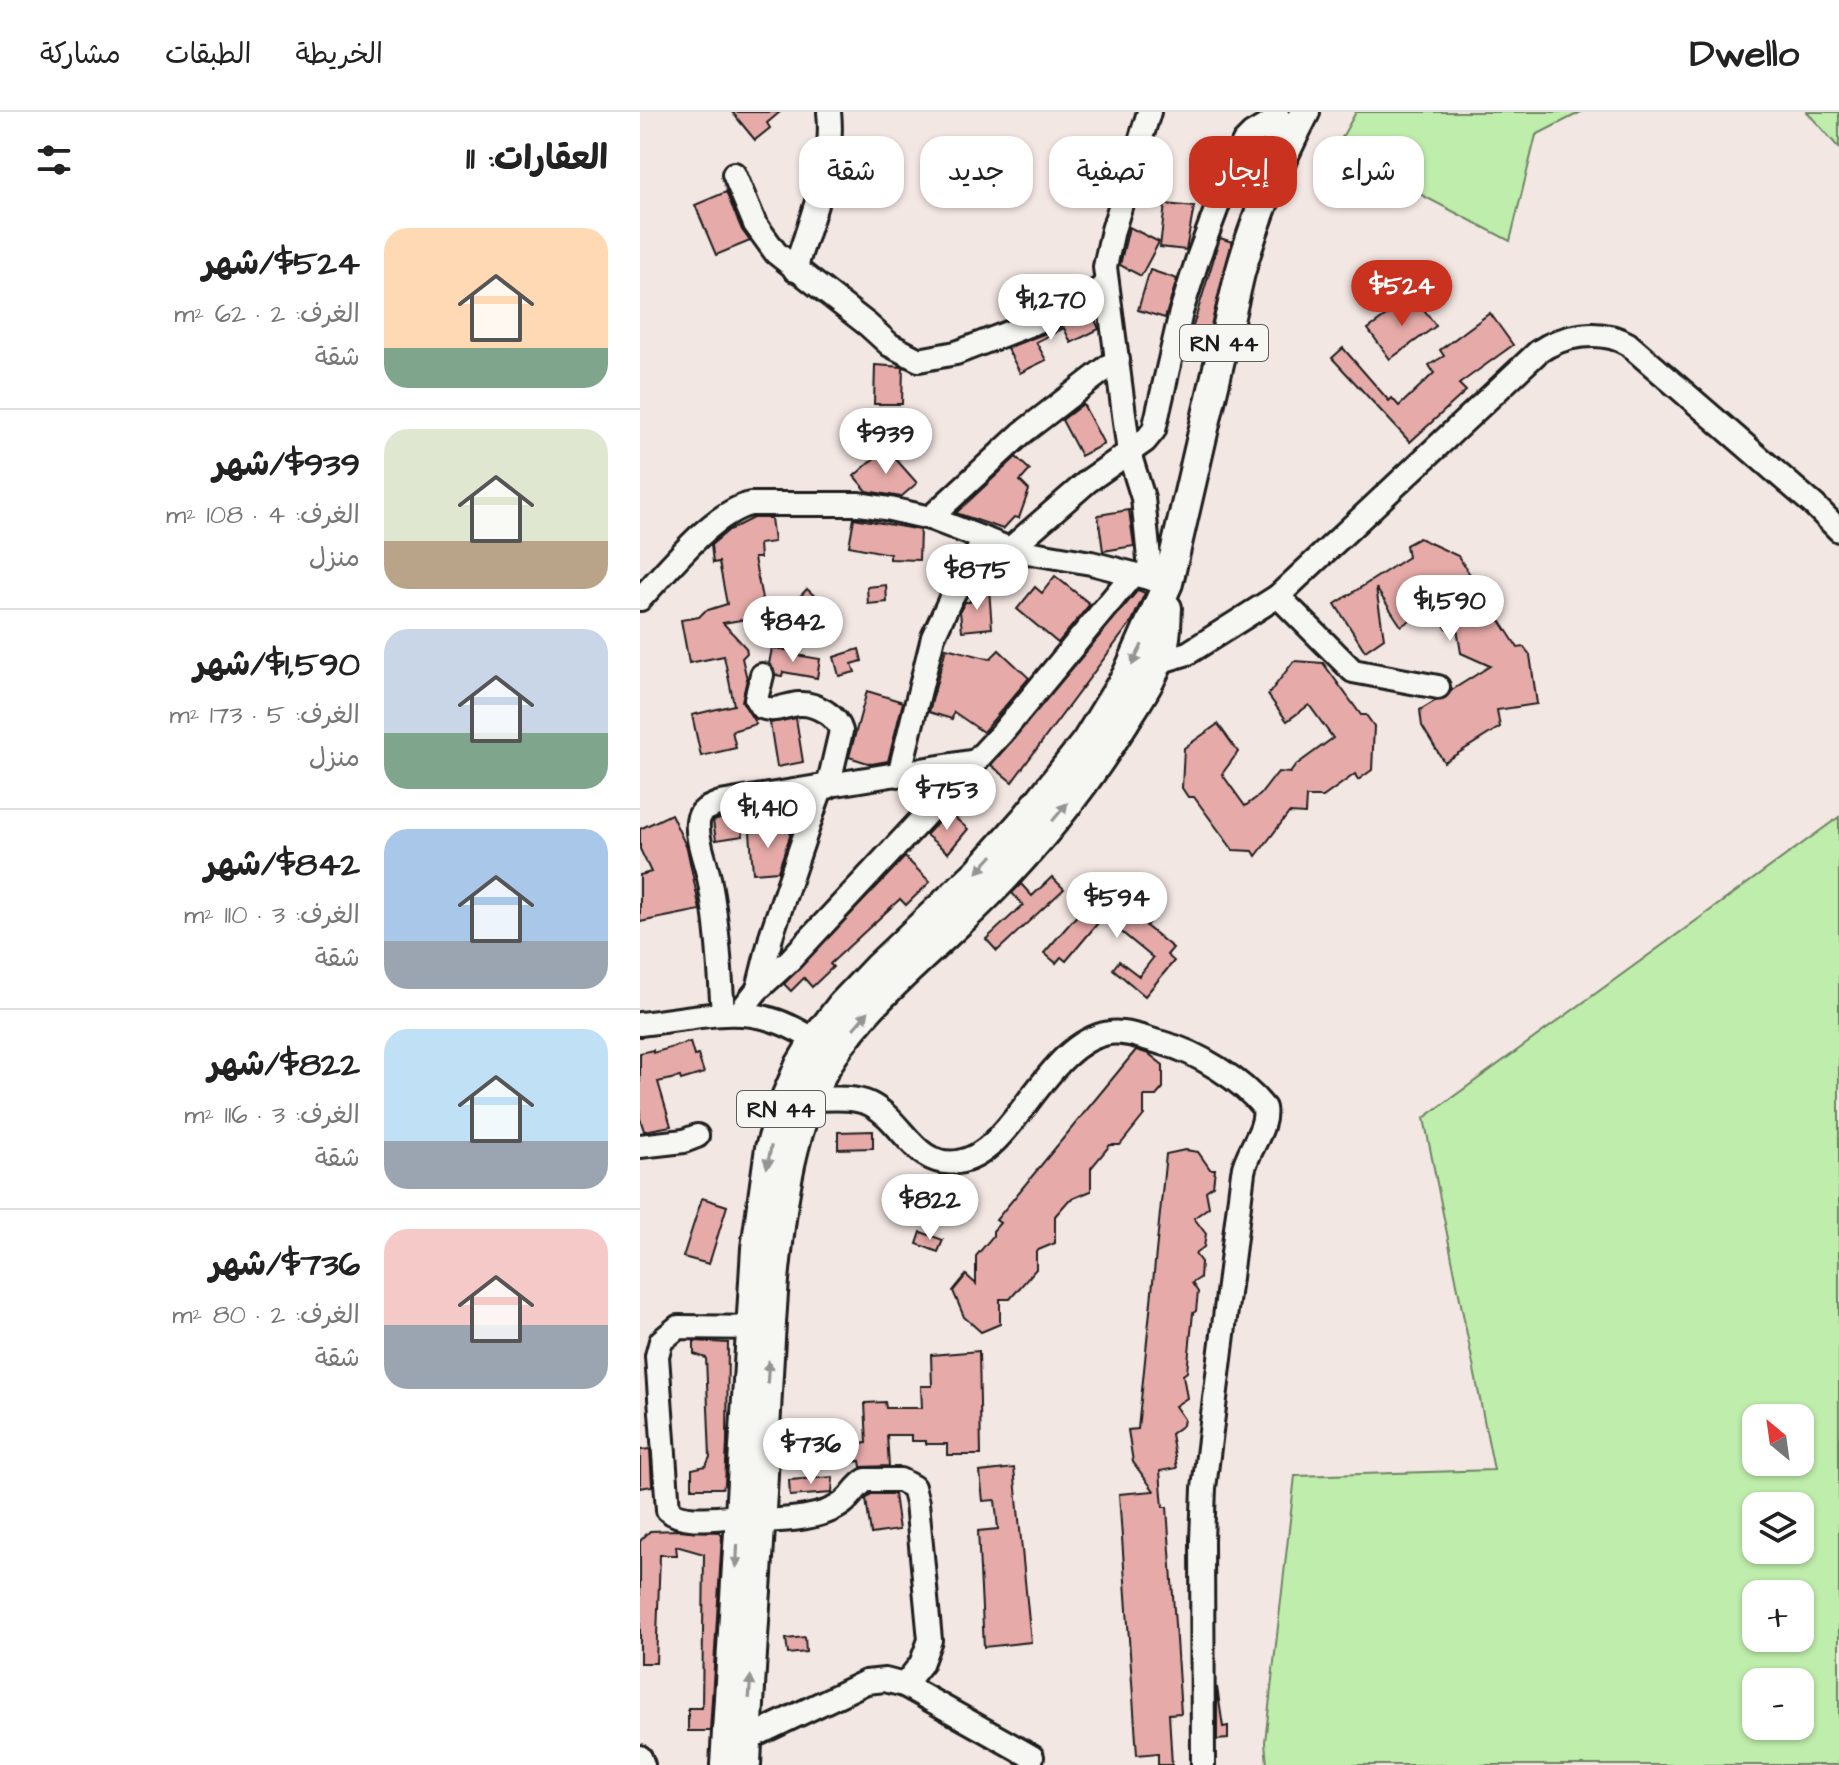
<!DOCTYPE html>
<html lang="ar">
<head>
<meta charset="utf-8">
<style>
	body { margin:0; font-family:"Architects Daughter","Playpen Sans Arabic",sans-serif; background:#f2f2f2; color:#222; direction:rtl; height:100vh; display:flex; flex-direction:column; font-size:30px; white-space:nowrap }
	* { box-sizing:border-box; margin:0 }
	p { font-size:26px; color:#767676 }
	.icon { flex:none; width:44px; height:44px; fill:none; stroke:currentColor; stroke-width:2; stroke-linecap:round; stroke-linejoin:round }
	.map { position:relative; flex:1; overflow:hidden; direction:ltr }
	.panel { display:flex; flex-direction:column; background:#fff; width:640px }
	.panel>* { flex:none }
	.banner { position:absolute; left:24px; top:24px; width:760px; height:72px; direction:rtl; display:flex; gap:16px }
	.needle { width:52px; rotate:331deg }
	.buttons { position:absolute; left:1102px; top:1292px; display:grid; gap:16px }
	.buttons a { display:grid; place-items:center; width:72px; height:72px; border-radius:16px; background:#fff; box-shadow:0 2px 6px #0004; font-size:40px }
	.price { position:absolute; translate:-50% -68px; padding:0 18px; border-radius:28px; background:#fff; color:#222; font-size:26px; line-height:52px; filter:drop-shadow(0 2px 4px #0008) }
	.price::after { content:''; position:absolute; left:50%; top:48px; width:24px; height:18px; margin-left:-12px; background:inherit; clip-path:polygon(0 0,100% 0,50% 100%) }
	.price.current { background:#c8321e; color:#fff }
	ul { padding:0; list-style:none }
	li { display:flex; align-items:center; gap:24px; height:200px; padding:0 32px }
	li+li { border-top:2px solid #e0e0e0 }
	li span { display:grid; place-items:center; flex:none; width:224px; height:160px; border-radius:24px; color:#555 }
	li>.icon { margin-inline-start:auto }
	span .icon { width:96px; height:96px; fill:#fffc; stroke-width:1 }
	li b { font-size:34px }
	h2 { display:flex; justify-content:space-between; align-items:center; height:96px; padding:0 32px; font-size:34px }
	.pill { padding:0 28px; border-radius:24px; background:#fff; box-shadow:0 2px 6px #0004; font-size:28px; line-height:72px }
	.pill.current { background:#c8321e; color:#fff }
	header { display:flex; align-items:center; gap:48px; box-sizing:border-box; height:112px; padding:0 40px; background:#fff; border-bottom:2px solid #e0e0e0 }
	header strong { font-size:38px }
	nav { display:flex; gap:44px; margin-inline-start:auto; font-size:28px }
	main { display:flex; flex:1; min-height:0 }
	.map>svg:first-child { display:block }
	.green { fill:#bfedab; stroke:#6e8464; stroke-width:2; fill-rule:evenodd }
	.building { fill:#e6aba8; stroke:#1c1c1c; stroke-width:2 }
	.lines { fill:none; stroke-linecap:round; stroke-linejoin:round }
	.minor-casing { stroke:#1c1c1c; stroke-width:28 }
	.major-casing { stroke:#1c1c1c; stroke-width:34 }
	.minor { stroke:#f6f6f2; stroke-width:22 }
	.major { stroke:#f6f6f2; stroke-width:28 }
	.oneway { fill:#949492 }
	.labels { text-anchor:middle; stroke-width:7; stroke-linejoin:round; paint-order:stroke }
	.shield { fill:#f6f6f2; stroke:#5d5d5c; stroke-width:2 }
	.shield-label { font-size:22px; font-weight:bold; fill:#1c1c1c }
</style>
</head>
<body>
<header>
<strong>Dwello</strong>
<nav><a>الخريطة</a><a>الطبقات</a><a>مشاركة</a></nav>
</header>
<main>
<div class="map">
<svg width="1199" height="1653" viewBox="0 0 1199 1653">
	<rect width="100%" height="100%" fill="#f3e7e3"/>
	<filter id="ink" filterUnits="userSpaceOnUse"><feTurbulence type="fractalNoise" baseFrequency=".0125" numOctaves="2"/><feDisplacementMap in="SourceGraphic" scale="16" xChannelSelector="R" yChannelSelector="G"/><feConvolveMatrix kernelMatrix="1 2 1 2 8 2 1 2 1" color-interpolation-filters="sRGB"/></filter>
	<g filter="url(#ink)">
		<g class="green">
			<polygon points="716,0 941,0 896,23 870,129 695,38"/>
			<polygon points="1167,0 1199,0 1199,36"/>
			<path d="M 1199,705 L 1199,1653 L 627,1653 L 625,1630 L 655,1364 L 854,1358 L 784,1006 ZM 1160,1306 L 1160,1350 L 1116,1350 L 1116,1306 ZM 1160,1394 L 1160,1438 L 1116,1438 L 1116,1394 ZM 1116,1482 L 1160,1482 L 1160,1526 L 1116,1526 ZM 1116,1570 L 1160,1570 L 1160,1614 L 1116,1614 Z"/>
		</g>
		<g class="building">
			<polygon points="92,0 140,0 127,11 130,16 115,28"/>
			<polygon points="450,31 479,41 468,71 439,61"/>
			<polygon points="86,80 102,118 110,129 76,143 55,93"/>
			<polygon points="525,92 554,95 546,138 520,135"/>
			<polygon points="489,115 519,130 501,164 480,153"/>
			<polygon points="580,126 592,130 567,229 550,224"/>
			<polygon points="510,158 537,167 525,206 498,198"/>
			<polygon points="774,184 796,214 750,247 728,217"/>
			<polygon points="451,198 459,217 431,231 424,216 396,230 406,248 380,261 367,236 419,216"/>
			<polygon points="850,201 873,233 819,272 826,279 770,330 692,246 703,236 749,289 752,286 759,294 794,261 789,253 804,244 800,238"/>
			<polygon points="235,253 263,255 262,292 234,292"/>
			<polygon points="443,292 464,332 441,344 422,308"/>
			<polygon points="246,336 277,371 261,385 227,379 214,364"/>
			<polygon points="376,345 390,358 380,369 389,378 379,406 374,405 363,417 316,401"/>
			<polygon points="489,398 494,434 463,439 458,403"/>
			<polygon points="113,406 131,406 134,430 119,432 120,446 114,446 125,502 117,509 113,506 83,511 106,536 107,541 102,546 107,567 102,589 116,612 92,619 96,636 61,644 52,603 94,593 84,544 49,551 41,508 59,505 65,499 87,492 79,450 73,451 71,433 89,418"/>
			<polygon points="214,406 280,418 279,448 250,447 250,442 209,434"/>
			<polygon points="779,426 818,444 878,536 884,535 890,543 897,592 857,598 860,615 804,650 782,614 780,598 795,589 803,588 812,578 850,554 821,541 817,516 807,517 802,510 796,468 774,482 777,504 761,514 736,476 744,526 725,539 695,492 768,445 766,433"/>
			<polygon points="415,464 450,492 418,531 377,497 395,475 402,481"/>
			<polygon points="246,473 247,490 228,492 227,475"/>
			<polygon points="167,477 189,497 180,507 185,512 168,531 140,506"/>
			<polygon points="349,477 352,516 322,519 320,499 325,490 330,490 331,479"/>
			<polygon points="498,478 505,481 492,509 372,670 351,653"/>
			<polygon points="132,536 159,540 156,543 180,547 177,566 143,560 142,564 136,563 129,552"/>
			<polygon points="306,536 350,547 359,538 389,566 343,620 314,600 312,607 289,600"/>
			<polygon points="219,537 222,549 212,552 215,560 199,564 194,545"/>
			<polygon points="654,549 683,551 721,603 726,603 734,614 732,658 718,668 715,662 683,685 666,685 665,702 649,701 616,744 613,739 593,738 554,685 548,685 542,676 544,636 578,612 598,640 582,662 605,694 620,683 638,660 650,661 656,653 693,626 669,593 647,609 628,583"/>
			<polygon points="227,579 263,590 248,649 231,652 209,645"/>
			<polygon points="156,606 163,650 137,655 130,611"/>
			<polygon points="308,700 328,717 308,741 286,723"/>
			<polygon points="31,702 47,736 60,798 0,810 0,763 11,760 0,737 0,717"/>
			<polygon points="99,702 103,724 76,728 73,709"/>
			<polygon points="150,717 150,724 138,759 113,761 110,720"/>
			<polygon points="265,745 290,770 266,793 260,787 190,852 193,855 172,875 164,866 151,879 144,872"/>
			<polygon points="412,765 424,777 357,839 346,827 383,793 372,781 381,772 392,784"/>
			<polygon points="454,784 460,789 465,784 491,805 499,795 512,806 506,814 533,836 527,843 534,849 505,884 473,857 479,849 499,864 513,846 463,805 426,849 421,845 416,851 404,841"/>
			<polygon points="50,930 54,944 58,943 64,961 41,968 40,965 18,970 31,1014 4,1019 0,1006 0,941 13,938 13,941"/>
			<polygon points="496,938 509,942 523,953 523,976 516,984 504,984 504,1003 480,1033 470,1033 451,1056 451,1079 429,1088 415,1104 415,1131 396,1139 396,1157 370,1187 360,1187 360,1212 341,1220 324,1205 313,1179 326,1163 336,1172 336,1144 353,1124 353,1119 360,1111 356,1108"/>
			<polygon points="233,1019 233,1036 198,1037 198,1020"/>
			<polygon points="545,1038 558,1040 570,1057 575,1057 573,1074 566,1079 569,1095 554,1106 566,1122 564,1135 555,1142 561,1150 560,1166 552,1171 558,1180 556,1199 553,1201 547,1260 543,1263 547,1286 535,1294 544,1307 543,1313 531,1322 537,1356 520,1359 523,1395 527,1395 541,1601 529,1602 532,1653 518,1653 518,1641 497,1643 479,1382 514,1379 493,1350 488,1318 498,1317 526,1042"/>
			<polygon points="62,1086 87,1094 69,1152 43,1145"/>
			<polygon points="281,1120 303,1128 298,1140 277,1132"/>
			<polygon points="54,1229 88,1231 87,1329 85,1372 82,1376 52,1376 52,1357 66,1354 70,1345 66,1246 54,1242"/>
			<polygon points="339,1239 341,1343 307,1343 307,1332 286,1332 286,1329 271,1329 271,1323 247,1323 249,1354 221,1355 220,1349 185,1354 183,1336 227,1331 225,1291 245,1290 246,1296 282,1296 281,1274 292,1274 291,1243"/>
			<polygon points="10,1337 12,1374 0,1376 0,1338"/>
			<polygon points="374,1356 391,1530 344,1535 338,1419 358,1417 355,1388 343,1389 340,1360"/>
			<polygon points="193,1365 192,1381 150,1384 149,1368"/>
			<polygon points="231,1382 254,1382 259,1418 231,1422 226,1387"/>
			<polygon points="38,1418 79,1420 82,1424 70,1619 48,1619 48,1596 62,1596 64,1442 36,1434 37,1443 20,1443 16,1551 0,1551 0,1429 10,1419"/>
			<polygon points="165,1525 166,1540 148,1542 146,1527"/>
			<polygon points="577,1575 583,1615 588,1614 588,1627 577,1628"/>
		</g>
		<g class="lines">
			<g class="minor-casing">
				<g id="minor">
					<polyline points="509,0 473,118 465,155 489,341 503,386 511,467"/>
					<polyline points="94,62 115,112 136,141 228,213 250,233 279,248 316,241 414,203 467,173"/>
					<path d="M 155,158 C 170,107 195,53 189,0"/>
					<polyline points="290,406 382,321 478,247"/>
					<polyline points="370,437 448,369 505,329 514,318 541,200 558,146 592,55 604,30 612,22 639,6 628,63"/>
					<path d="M 638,484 L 898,240 C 922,223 961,216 988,232 L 1174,393 L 1199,418"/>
					<path d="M 0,487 C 28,458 72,401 110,392 L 219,392 L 250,397 L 290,406 L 370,437 L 451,451 L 528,471"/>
					<polyline points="518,550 548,541 638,484 713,559 798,575"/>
					<path d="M 122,563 L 116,587 L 121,595 C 135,601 145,593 159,592 C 176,591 197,604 201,619 L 188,675"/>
					<polyline points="259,663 293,525 311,486 345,427"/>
					<polyline points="118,877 132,821 181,676"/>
					<polyline points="99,901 118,877 149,849 361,622 493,462"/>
					<path d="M 83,902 C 80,858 78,814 70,771 C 67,752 56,729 58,710 C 59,698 70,695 80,691 L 336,649"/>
					<path d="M 0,912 C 76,904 118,885 185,936"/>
					<path d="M 170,987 C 189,987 212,984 230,992 C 264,1009 274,1056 318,1050 C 374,1042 405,931 469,921 C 485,918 506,927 522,931 C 557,940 602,968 624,996 C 628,1017 606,1039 603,1060 L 564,1376 L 562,1428 L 563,1653"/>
					<polyline points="0,1034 44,1029 57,1024"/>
					<path d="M 99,1404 C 78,1405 44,1412 28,1398 L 17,1244 L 21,1229 L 38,1215 L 125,1216"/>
					<path d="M 120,1409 C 145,1408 182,1407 203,1391 C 212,1384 216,1374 226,1368 L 260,1368 L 273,1375 L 277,1391 L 290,1528 L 281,1552 L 264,1573"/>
					<polyline points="107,1627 226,1570 245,1568 264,1573 392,1645"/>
					<polyline points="0,1645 3,1653"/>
				</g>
			</g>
			<g class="major-casing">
				<g id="major">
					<path d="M 85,1653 L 116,1136 L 130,1036 L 144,990 L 160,953 L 175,928 L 201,894 L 238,855 L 338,760 L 387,705 L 446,630 L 487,563 L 528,471 L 600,161 C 616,104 638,52 665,0"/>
					<path d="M 106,1653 C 110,1556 118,1459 123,1362 C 126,1297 129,1233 134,1168 C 141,1099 148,1029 179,967 C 210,905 267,860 316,813 C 381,753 439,684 485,609 C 500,585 516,562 523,535 C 527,522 526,508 527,496"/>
				</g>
			</g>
			<use href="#minor" class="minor"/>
			<use href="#major" class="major"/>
		</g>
		<defs><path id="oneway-solid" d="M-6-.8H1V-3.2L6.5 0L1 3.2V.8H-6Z" transform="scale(2)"/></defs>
		<g class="oneway">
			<use href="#oneway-solid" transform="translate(497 543) rotate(116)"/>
			<use href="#oneway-solid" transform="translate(420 700) rotate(-50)"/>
			<use href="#oneway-solid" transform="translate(345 752) rotate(132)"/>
			<use href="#oneway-solid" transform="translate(221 908) rotate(-49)"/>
			<use href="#oneway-solid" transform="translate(129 1045) rotate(101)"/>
			<use href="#oneway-solid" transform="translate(128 1260) rotate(-87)"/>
			<use href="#oneway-solid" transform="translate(97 1444) rotate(93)"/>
			<use href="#oneway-solid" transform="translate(110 1575) rotate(-86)"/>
		</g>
	</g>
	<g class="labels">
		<g class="shield">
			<rect x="540" y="213" width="88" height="36" rx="6"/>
			<rect x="97" y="979" width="88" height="36" rx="6"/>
		</g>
		<g class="shield-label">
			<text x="584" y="239">RN 44</text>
			<text x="141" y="1005">RN 44</text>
		</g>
	</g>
</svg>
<div class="buttons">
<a><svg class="needle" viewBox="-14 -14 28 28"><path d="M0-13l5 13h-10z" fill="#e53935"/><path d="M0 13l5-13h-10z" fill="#767676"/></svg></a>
<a><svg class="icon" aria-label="layers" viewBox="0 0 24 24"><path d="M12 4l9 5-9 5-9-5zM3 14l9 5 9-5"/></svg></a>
<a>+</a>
<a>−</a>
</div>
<b class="price current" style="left:762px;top:216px">$524</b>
<b class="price" style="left:411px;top:230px">$1,270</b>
<b class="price" style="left:246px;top:364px">$939</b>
<b class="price" style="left:337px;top:500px">$875</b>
<b class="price" style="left:810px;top:531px">$1,590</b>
<b class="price" style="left:153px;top:552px">$842</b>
<b class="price" style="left:307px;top:720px">$753</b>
<b class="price" style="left:128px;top:738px">$1,410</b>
<b class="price" style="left:477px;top:828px">$594</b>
<b class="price" style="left:290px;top:1130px">$822</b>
<b class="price" style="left:171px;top:1374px">$736</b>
<div class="banner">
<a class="pill">شراء</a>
<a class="pill current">إيجار</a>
<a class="pill">تصفية</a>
<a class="pill">جديد</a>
<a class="pill">شقة</a>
</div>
</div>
<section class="panel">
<h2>العقارات: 11<svg class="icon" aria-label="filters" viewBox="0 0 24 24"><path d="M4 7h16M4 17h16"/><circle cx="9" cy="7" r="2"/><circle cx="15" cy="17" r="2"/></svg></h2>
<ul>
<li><span style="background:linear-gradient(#ffd9b3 75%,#7fa58c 0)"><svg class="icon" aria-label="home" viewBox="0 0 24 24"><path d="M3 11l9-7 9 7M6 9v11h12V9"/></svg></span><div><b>$524/شهر</b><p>الغرف: 2 · 62 m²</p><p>شقة</p></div></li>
<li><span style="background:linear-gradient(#dfe7d0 70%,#b9a48a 0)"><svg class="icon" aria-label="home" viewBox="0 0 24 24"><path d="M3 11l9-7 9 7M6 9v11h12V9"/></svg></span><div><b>$939/شهر</b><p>الغرف: 4 · 108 m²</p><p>منزل</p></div></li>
<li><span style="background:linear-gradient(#c9d6e8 65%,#7fa58c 0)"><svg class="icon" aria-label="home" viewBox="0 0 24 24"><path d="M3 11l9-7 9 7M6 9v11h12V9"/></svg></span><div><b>$1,590/شهر</b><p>الغرف: 5 · 173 m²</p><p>منزل</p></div></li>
<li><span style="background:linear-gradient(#a9c7e8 70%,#9aa5b1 0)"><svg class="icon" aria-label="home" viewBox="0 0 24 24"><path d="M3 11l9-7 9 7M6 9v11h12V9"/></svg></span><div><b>$842/شهر</b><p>الغرف: 3 · 110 m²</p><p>شقة</p></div></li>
<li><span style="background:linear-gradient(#bfe0f5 70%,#9aa5b1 0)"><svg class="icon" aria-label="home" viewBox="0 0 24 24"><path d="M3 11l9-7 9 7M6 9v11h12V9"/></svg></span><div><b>$822/شهر</b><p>الغرف: 3 · 116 m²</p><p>شقة</p></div></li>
<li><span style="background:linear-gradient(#f6c9c9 60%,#9aa5b1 0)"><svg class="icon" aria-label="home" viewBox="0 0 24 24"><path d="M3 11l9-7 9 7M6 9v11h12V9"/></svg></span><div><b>$736/شهر</b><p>الغرف: 2 · 80 m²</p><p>شقة</p></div></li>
</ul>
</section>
</main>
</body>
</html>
